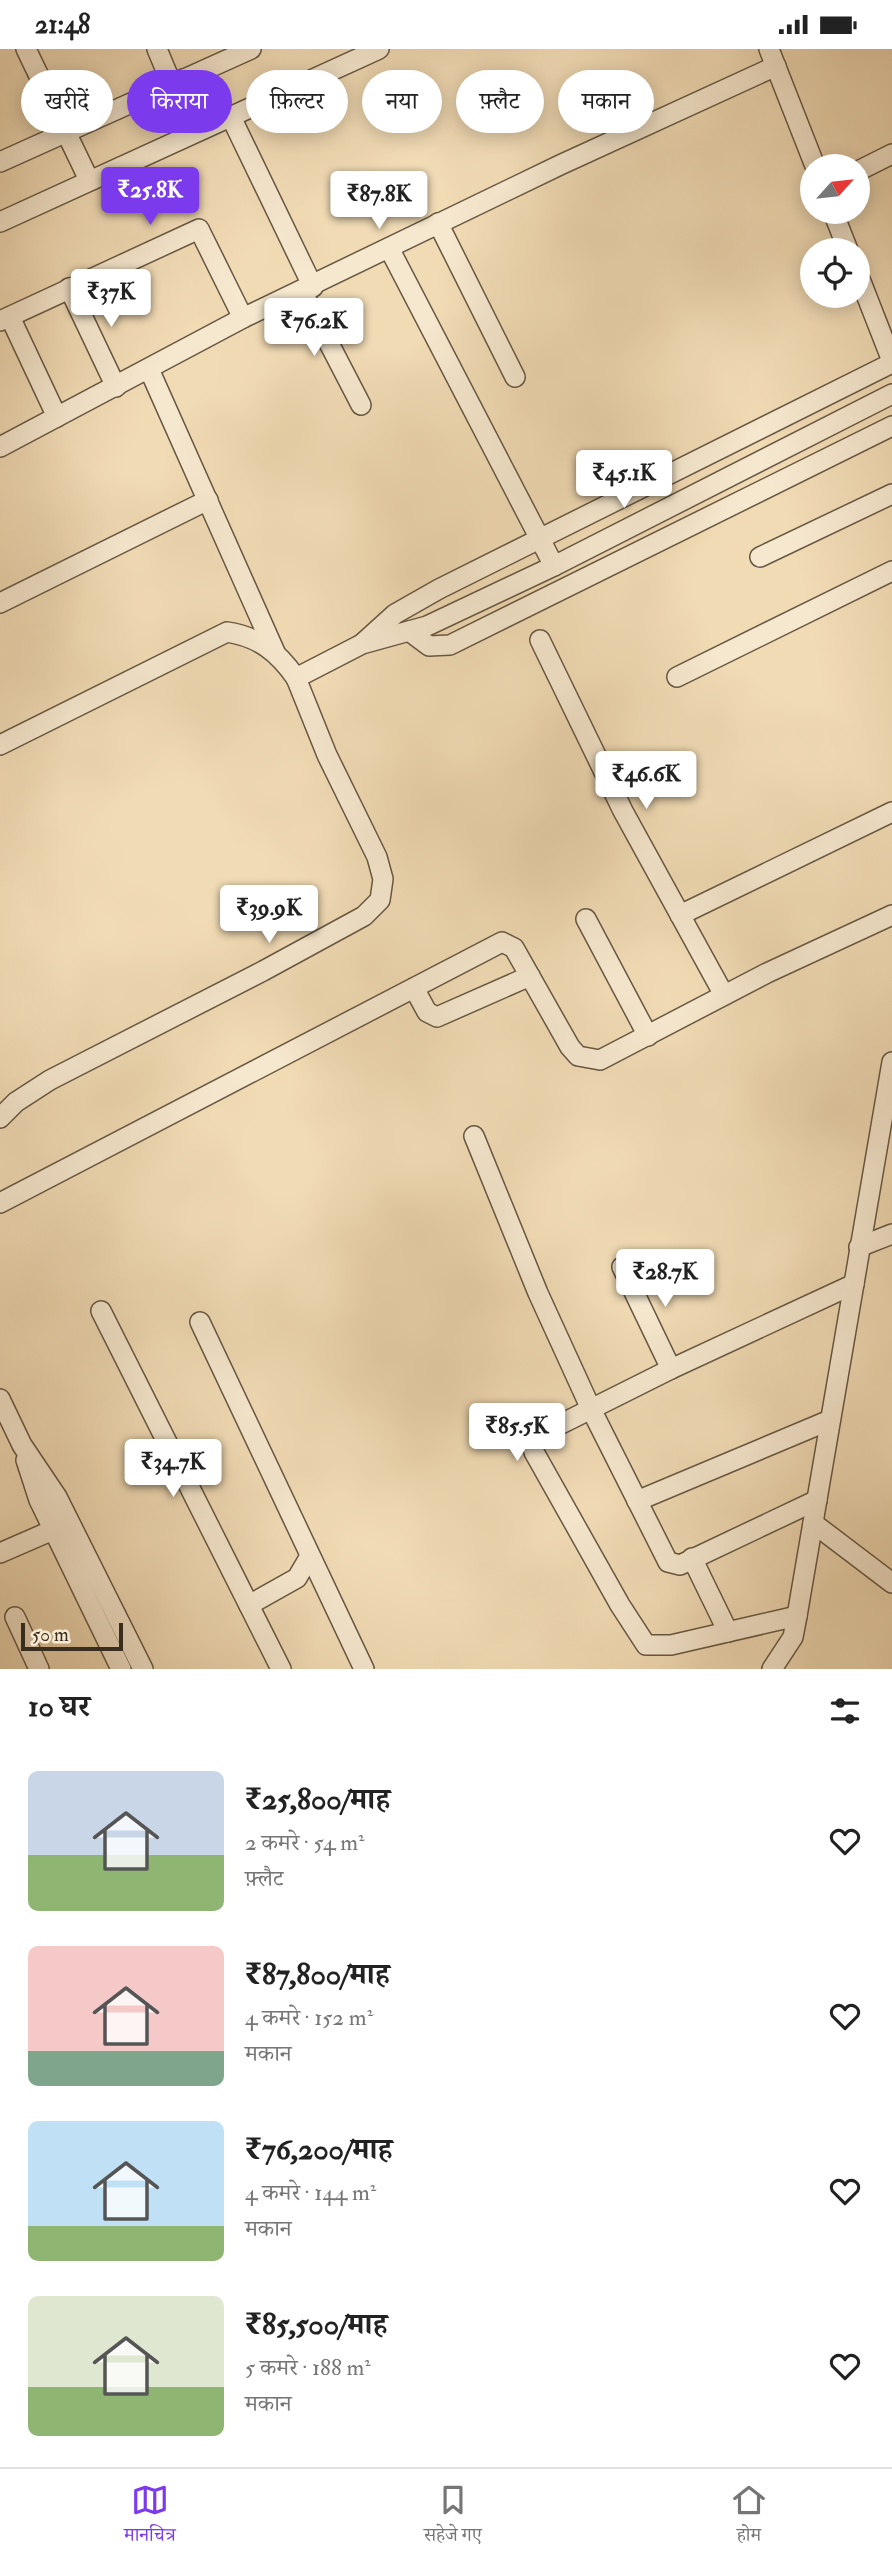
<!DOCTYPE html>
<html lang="hi">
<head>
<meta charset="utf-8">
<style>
	body { margin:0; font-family:"IM FELL Double Pica","Noto Serif Devanagari",serif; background:#f6f6f6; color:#222; height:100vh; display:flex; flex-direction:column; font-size:26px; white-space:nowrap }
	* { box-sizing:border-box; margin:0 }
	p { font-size:23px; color:#767676 }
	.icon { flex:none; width:38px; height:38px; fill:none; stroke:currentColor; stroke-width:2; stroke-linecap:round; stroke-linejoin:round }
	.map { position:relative; height:1620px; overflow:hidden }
	.side { display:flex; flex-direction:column; background:#fff; flex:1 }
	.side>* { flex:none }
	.guide { position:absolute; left:21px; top:21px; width:850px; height:63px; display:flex; gap:14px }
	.needle { width:46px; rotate:63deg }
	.buttons { position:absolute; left:800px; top:105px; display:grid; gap:14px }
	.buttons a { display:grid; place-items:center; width:70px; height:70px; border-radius:50%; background:#fff; box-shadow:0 4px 18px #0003; font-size:35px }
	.scale { position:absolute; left:21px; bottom:18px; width:102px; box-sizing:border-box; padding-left:7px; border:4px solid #392d1d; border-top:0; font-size:19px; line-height:24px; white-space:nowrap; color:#392d1d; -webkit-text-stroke:5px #f6e8cf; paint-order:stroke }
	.price { position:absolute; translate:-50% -60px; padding:0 16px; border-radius:7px; background:#fff; color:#222; font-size:23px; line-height:46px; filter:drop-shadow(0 2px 4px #0008) }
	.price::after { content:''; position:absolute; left:50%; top:42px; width:21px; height:16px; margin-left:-10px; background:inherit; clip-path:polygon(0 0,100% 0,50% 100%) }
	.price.selected { background:#7c3aed; color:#fff }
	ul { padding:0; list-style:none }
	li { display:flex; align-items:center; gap:21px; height:175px; padding:0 28px }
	li span { display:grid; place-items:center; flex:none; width:196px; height:140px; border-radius:10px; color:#555 }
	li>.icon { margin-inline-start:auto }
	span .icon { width:84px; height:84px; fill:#fffc; stroke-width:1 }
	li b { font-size:30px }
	h2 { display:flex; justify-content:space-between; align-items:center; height:84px; padding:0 28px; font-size:30px }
	.chip { padding:0 24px; border-radius:32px; background:#fff; box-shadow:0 4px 18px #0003; font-size:24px; line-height:63px }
	.chip.selected { background:#7c3aed; color:#fff }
	.status { display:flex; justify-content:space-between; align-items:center; height:49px; padding:0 35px; background:#fff; direction:ltr }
	.status svg { height:19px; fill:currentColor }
	.tabs { display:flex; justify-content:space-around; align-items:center; height:98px; border-top:2px solid #e0e0e0; background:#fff; font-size:19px; color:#767676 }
	.tabs a { display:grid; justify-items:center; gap:4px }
	.tabs .selected { color:#7c3aed }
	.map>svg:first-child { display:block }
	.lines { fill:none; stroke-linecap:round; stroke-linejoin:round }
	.minor-casing { stroke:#675843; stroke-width:22 }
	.minor { stroke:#f6e8cf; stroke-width:19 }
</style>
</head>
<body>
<div class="status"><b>21:48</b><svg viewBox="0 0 49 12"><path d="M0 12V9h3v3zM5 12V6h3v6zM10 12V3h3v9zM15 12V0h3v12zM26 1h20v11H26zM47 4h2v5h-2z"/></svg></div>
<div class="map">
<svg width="892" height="1620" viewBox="0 0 892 1620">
	<rect width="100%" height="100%" fill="#f1dbb5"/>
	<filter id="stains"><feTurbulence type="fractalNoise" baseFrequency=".00286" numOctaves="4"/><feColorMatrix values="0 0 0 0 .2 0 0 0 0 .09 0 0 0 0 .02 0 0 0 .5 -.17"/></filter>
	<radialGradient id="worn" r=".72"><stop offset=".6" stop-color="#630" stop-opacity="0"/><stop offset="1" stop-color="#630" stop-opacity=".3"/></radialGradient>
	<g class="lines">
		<g class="minor-casing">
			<g id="minor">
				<polyline points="26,0 89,131"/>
				<polyline points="157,0 172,36"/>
				<polyline points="769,0 815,117"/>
				<polyline points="183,30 207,78"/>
				<polyline points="231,68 313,238"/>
				<polyline points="0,113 251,0"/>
				<polyline points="858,122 892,105"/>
				<polyline points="833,163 848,201"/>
				<polyline points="0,173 379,0"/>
				<polyline points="438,174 515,328"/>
				<polyline points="389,199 554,517"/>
				<polyline points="858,225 892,312"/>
				<polyline points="69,239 116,338"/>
				<polyline points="302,242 361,356"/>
				<polyline points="10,268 57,368"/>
				<polyline points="0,272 199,180 243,269"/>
				<polyline points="149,320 275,603"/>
				<polyline points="0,398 243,269 560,116 776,17"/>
				<polyline points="760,508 892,445"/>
				<polyline points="0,554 208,451"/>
				<polyline points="409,582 429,597 450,596 892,377"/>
				<polyline points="540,591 623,762 724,946"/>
				<polyline points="363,594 395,565 439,540 892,314"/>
				<polyline points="677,628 892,522"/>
				<path d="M 0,696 L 227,583 C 259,588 278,603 296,629 L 362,595 L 427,577 L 554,517 L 892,345"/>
				<polyline points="680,866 892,763"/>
				<polyline points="586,870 648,987"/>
				<polyline points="414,939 427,963 437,968 530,927"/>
				<polyline points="0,1069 16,1053 50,1031 263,922 364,867 380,851 383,830 377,808 327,706 296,629"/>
				<polyline points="474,1087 538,1244 591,1360 668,1513 680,1516 817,1451"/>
				<polyline points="0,1154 502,893 514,899 570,998 578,1007 600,1011 767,924 892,866"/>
				<polyline points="859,1198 892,1185"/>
				<polyline points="622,1218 671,1320"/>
				<polyline points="101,1262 281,1620"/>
				<polyline points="200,1273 364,1620"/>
				<polyline points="0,1350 22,1396 57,1448 143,1620"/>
				<polyline points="26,1411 39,1451 121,1620"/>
				<polyline points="637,1452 830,1371"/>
				<polyline points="813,1474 892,1534"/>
				<polyline points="0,1504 53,1481"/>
				<polyline points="692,1509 728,1583"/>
				<polyline points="249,1556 297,1529 310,1507"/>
				<polyline points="797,1567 671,1596 646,1596 620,1556 534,1403 532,1394 537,1387 671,1320 854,1235"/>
				<polyline points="15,1568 39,1620"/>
				<polyline points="772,1620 793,1588 797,1567 892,1013"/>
			</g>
		</g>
		<use href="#minor" class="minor"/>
	</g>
	<rect width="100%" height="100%" filter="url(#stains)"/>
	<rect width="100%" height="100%" fill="url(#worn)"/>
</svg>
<div class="buttons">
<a><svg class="needle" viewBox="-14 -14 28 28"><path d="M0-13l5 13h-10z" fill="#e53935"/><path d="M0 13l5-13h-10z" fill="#767676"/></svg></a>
<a><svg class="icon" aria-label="locate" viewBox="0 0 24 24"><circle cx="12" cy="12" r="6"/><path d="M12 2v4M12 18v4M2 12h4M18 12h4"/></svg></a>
</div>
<div class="scale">50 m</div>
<b class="price selected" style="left:150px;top:178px">₹25.8K</b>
<b class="price" style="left:379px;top:182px">₹87.8K</b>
<b class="price" style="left:111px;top:280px">₹37K</b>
<b class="price" style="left:314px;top:309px">₹76.2K</b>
<b class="price" style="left:624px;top:461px">₹45.1K</b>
<b class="price" style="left:646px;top:762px">₹46.6K</b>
<b class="price" style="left:269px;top:896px">₹39.9K</b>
<b class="price" style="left:665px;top:1260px">₹28.7K</b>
<b class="price" style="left:517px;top:1414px">₹85.5K</b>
<b class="price" style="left:173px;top:1450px">₹34.7K</b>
<div class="guide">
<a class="chip">खरीदें</a>
<a class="chip selected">किराया</a>
<a class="chip">फ़िल्टर</a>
<a class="chip">नया</a>
<a class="chip">फ़्लैट</a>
<a class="chip">मकान</a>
</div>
</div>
<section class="side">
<h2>10 घर<svg class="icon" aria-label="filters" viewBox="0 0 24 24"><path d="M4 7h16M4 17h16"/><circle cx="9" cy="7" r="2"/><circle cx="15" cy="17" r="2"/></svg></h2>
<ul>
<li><span style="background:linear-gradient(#c9d6e8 60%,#8fb573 0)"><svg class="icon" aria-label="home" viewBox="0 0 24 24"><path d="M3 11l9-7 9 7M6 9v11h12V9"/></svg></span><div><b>₹25,800/माह</b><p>2 कमरे · 54 m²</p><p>फ़्लैट</p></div><svg class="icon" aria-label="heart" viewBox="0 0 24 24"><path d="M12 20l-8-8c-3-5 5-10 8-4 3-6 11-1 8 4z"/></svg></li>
<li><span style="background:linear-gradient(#f6c9c9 75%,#7fa58c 0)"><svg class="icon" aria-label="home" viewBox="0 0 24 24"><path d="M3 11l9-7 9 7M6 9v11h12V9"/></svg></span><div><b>₹87,800/माह</b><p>4 कमरे · 152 m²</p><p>मकान</p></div><svg class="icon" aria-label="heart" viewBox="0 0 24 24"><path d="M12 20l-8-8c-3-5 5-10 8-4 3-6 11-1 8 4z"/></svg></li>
<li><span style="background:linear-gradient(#bfe0f5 75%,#8fb573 0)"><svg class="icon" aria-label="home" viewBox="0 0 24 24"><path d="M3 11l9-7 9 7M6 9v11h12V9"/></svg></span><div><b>₹76,200/माह</b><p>4 कमरे · 144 m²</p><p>मकान</p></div><svg class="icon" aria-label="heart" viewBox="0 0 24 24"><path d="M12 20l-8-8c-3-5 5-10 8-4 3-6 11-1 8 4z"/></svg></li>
<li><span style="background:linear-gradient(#dfe7d0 65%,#8fb573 0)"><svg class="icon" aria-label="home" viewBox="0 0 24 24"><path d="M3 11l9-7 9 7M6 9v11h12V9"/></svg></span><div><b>₹85,500/माह</b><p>5 कमरे · 188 m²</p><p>मकान</p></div><svg class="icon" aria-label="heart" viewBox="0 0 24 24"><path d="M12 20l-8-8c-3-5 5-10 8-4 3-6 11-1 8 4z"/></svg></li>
</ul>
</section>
<nav class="tabs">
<a class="selected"><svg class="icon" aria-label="map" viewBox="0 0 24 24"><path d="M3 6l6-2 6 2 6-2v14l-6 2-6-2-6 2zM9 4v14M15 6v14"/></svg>मानचित्र</a>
<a><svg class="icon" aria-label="saved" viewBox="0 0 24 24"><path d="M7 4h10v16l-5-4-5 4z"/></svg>सहेजे गए</a>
<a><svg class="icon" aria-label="home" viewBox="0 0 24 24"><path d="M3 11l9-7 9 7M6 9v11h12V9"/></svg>होम</a>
</nav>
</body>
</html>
